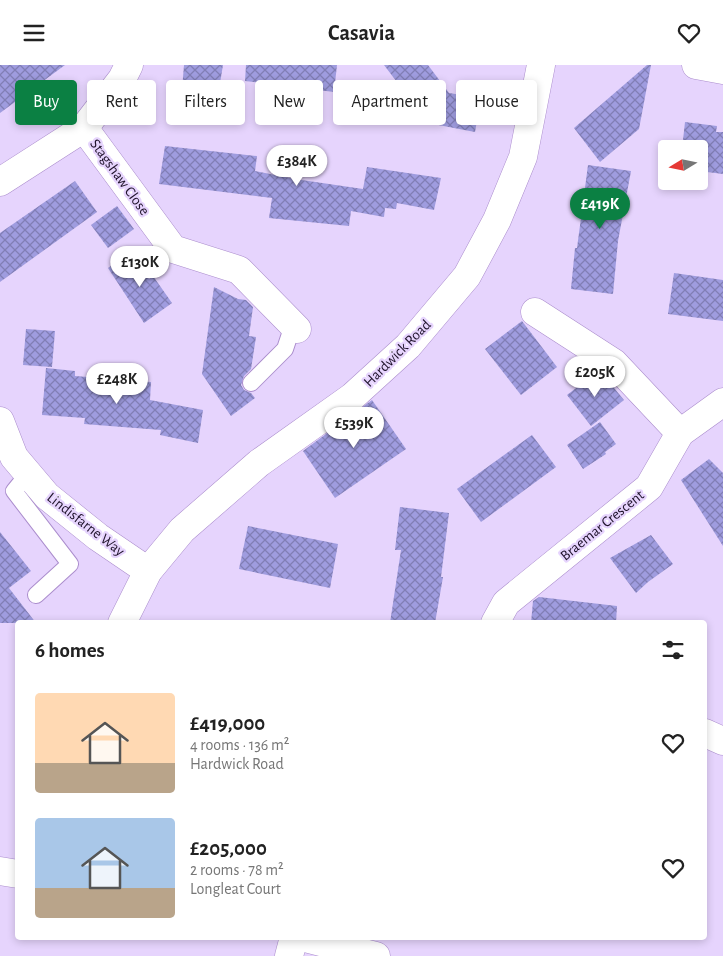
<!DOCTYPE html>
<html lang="en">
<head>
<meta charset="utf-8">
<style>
	body { margin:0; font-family:"Alegreya Sans",sans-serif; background:#f6f6f6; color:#222; height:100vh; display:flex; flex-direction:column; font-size:19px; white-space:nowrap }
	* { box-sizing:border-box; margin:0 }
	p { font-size:16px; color:#767676 }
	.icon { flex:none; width:28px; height:28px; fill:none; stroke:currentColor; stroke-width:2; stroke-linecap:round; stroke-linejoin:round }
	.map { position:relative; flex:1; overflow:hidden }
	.details { position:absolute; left:15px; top:555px; width:692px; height:320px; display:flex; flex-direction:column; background:#fff; border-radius:5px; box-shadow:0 2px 8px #0003 }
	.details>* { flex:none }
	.guide { position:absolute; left:15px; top:15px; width:694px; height:45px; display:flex; gap:10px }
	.needle { width:32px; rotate:260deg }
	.fabs { position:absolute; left:658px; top:75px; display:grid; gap:10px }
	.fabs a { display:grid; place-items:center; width:50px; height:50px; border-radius:5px; background:#fff; box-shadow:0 2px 8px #0003; font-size:25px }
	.price { position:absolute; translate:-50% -42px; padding:0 11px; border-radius:18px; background:#fff; color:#222; font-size:16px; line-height:32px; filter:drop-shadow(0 1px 2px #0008) }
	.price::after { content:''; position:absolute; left:50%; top:30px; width:15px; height:11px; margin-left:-8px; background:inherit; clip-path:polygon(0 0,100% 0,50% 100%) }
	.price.active { background:#0b8043; color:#fff }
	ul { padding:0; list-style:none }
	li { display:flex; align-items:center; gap:15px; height:125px; padding:0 20px }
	li span { display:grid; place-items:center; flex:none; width:140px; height:100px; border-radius:5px; color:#555 }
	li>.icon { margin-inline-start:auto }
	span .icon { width:60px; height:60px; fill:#fffc; stroke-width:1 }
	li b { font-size:21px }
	h2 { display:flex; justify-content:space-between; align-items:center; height:60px; padding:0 20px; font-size:21px }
	.chip { padding:0 18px; border-radius:5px; background:#fff; box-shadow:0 2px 8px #0003; font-size:18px; line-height:45px }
	.chip.active { background:#0b8043; color:#fff }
	header { display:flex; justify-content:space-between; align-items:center; height:65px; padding:0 20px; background:#fff; font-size:22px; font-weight:700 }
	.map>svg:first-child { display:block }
	.building { fill:url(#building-cross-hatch) }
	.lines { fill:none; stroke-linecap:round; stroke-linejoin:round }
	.service-casing { stroke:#ab8dcd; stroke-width:18 }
	.minor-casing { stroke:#ab8dcd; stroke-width:29 }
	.tertiary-casing { stroke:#ab8dcd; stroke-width:29 }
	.service { stroke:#fff; stroke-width:16 }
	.minor { stroke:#fff; stroke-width:28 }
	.tertiary { stroke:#fff; stroke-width:28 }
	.labels { text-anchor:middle; stroke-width:4.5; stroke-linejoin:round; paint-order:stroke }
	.street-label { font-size:15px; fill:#1d1129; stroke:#e6d4fd }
</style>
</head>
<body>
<header><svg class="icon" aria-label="menu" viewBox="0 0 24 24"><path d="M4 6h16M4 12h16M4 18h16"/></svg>Casavia<svg class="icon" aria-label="heart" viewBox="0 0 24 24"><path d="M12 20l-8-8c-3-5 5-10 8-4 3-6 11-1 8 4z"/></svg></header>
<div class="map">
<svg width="723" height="891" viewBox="0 0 723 891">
	<defs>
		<pattern id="building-cross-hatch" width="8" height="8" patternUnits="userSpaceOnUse" patternTransform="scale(1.25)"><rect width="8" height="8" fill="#9f9cdf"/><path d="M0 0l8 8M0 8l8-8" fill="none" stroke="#817eb5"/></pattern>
	</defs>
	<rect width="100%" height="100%" fill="#e6d4fd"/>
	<g class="building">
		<polygon points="0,0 65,0 0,48"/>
		<polygon points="184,0 223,0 218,30 182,25"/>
		<polygon points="246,0 337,0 334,27 245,16"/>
		<polygon points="384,0 428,0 449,28 481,33 475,67 428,58"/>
		<polygon points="647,0 651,0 639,64 600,97 574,63"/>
		<polygon points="685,57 717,61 716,67 723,67 723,109 699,106 699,84 682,84"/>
		<polygon points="165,81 257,91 255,106 295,114 363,124 367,102 441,113 434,145 397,138 396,144 385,143 384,152 351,146 349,161 269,153 272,133 159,119"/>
		<polygon points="588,100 631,106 618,176 613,229 571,224 575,183 577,183"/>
		<polygon points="75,116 97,147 0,217 0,168"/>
		<polygon points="117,141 134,164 108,183 91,160"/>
		<polygon points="131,187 149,214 153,211 172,238 144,258 108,203"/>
		<polygon points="674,208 723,215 723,256 668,249"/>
		<polygon points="214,222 238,234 246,235 253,242 249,271 256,272 251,304 244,311 241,320 244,325 251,328 255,333 231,351 202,309"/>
		<polygon points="522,256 557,302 521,330 485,284"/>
		<polygon points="26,264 55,266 52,302 23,300"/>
		<polygon points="46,303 75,306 75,311 151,317 150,335 203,345 198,378 160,370 161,365 84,359 85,353 42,350"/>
		<polygon points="598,306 605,312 624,335 591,361 567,330"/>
		<polygon points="372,335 406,384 335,433 303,386"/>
		<polygon points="600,357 616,379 605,387 606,389 583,404 567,380"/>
		<polygon points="532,370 556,402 481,457 457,424"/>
		<polygon points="709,394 723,408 723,481 681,415"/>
		<polygon points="400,442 449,448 441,512 443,512 435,558 390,558 401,485 395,485"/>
		<polygon points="248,461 338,479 330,523 239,504"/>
		<polygon points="0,467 31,506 9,523 36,558 0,558"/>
		<polygon points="651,470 673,499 648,517 636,528 610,493"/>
		<polygon points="539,532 617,541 616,558 531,558 533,536"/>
	</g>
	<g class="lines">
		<g class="service-casing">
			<g id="service">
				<polyline points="251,318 285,284 293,260"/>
				<polyline points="28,409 14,426 70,499 36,530"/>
			</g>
		</g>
		<g class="minor-casing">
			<g id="minor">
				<polyline points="696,0 723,5"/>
				<polyline points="84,63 173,184 239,205 297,264"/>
				<polyline points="0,117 84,63 122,14 129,0"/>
				<polyline points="535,247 614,298 680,368"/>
				<polyline points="0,356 14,392 47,431 98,472 148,506"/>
				<polyline points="122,558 148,506 182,465 259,398 352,332 408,281 467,211 497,155 523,92 541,0"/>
				<polyline points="495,558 506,538 649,422 680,368 723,337"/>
				<polyline points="705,668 723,676"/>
				<polyline points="289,891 294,872"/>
			</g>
		</g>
		<g class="tertiary-casing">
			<g id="tertiary">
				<polyline points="0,806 18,809"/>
				<polyline points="301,872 376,891"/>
			</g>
		</g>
		<use href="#service" class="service"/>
		<use href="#minor" class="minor"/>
		<use href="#tertiary" class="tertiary"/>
	</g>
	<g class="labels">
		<g class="street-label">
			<text transform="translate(120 112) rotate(54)" y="5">Stagshaw Close</text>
			<text transform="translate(397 288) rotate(-45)" y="5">Hardwick Road</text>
			<text transform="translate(86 459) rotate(38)" y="5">Lindisfarne Way</text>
			<text transform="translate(602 460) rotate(-39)" y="5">Braemar Crescent</text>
		</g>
	</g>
</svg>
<div class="fabs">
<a><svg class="needle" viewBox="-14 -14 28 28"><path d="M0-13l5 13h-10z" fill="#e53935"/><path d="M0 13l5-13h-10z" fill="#767676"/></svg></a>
</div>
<b class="price" style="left:297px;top:122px">£384K</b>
<b class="price active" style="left:600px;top:165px">£419K</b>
<b class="price" style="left:140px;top:223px">£130K</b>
<b class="price" style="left:595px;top:333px">£205K</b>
<b class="price" style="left:117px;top:340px">£248K</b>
<b class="price" style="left:354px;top:384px">£539K</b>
<div class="guide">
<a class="chip active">Buy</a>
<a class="chip">Rent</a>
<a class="chip">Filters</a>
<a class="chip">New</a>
<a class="chip">Apartment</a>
<a class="chip">House</a>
</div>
<section class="details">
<h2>6 homes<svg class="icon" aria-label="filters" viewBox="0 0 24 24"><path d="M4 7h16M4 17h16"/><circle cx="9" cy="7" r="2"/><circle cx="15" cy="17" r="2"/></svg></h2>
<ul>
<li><span style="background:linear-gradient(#ffd9b3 70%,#b9a48a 0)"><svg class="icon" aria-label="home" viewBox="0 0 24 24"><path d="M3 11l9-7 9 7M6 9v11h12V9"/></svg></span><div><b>£419,000</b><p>4 rooms · 136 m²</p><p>Hardwick Road</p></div><svg class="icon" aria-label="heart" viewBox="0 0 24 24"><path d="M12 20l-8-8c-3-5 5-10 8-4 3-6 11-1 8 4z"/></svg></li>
<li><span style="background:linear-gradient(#a9c7e8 70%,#b9a48a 0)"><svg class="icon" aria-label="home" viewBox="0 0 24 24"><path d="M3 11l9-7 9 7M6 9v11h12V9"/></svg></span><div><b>£205,000</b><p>2 rooms · 78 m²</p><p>Longleat Court</p></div><svg class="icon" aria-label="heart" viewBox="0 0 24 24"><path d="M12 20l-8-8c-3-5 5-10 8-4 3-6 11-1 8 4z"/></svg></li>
</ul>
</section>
</div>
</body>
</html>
